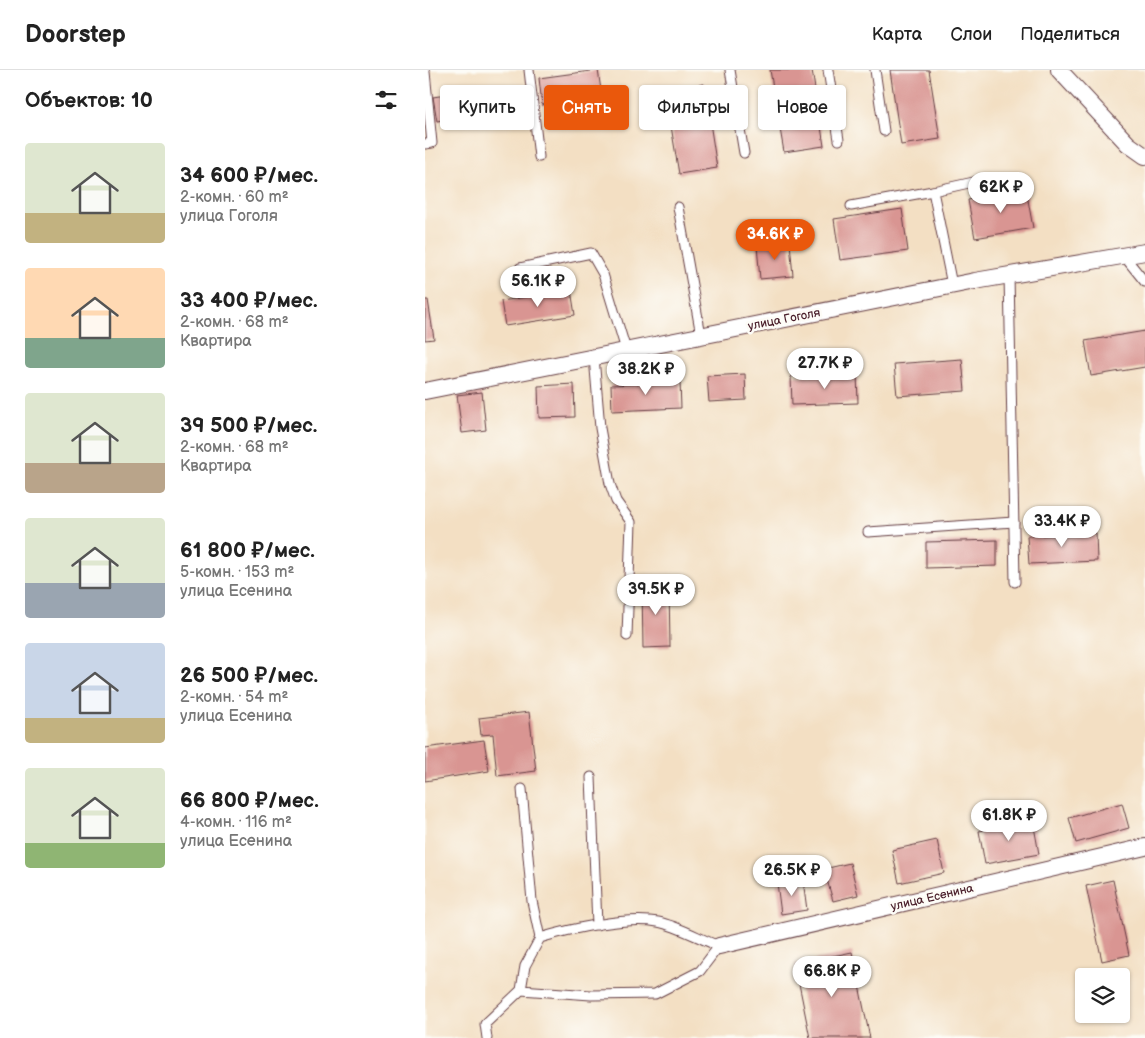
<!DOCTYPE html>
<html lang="ru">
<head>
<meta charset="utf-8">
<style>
	body { margin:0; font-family:"Balsamiq Sans",sans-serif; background:#f2f2f2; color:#222; height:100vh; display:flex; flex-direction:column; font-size:19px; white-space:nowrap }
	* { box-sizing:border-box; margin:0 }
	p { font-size:16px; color:#767676 }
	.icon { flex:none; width:28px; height:28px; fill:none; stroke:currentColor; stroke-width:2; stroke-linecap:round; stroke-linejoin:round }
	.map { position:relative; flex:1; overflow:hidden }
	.side { display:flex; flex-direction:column; background:#fff; width:425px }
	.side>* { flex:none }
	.guide { position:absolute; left:15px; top:15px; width:475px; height:45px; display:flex; gap:10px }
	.fabs { position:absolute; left:650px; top:898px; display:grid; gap:10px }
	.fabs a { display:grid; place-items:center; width:55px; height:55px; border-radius:5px; background:#fff; box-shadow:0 1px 4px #0004; font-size:25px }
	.price { position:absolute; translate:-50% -42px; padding:0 11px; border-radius:18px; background:#fff; color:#222; font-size:16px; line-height:32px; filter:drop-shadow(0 1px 2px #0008) }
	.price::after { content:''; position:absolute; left:50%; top:30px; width:15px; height:11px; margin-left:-8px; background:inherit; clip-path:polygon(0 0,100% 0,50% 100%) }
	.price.active { background:#ea580c; color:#fff }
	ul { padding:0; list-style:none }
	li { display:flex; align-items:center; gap:15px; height:125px; padding:0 25px }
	li span { display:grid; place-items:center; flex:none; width:140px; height:100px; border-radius:5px; color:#555 }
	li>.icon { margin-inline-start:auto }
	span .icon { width:60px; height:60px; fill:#fffc; stroke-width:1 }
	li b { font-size:21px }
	h2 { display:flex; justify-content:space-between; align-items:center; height:60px; padding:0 25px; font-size:21px }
	.pill { padding:0 18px; border-radius:5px; background:#fff; box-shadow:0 1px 4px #0004; font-size:18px; line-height:45px }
	.pill.active { background:#ea580c; color:#fff }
	header { display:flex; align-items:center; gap:30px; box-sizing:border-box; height:70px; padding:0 25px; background:#fff; border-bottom:1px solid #e0e0e0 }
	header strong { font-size:24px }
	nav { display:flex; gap:28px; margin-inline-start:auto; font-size:18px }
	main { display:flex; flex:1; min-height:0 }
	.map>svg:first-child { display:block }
	.building { fill:#d99592 }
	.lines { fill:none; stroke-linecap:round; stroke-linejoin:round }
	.service-casing { stroke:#633c42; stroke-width:11 }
	.minor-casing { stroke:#633c42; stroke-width:18 }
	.service { stroke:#fff; stroke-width:9 }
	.minor { stroke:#fff; stroke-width:16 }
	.labels { text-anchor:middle; stroke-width:5; stroke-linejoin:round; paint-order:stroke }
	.street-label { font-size:12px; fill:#4a1f2b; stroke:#fdfcf7 }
</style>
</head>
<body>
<header>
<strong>Doorstep</strong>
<nav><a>Карта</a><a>Слои</a><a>Поделиться</a></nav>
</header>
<main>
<section class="side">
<h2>Объектов: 10<svg class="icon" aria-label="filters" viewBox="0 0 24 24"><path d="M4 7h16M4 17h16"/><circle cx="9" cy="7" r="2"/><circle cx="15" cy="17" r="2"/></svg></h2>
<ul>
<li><span style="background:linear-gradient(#dfe7d0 70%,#c2b280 0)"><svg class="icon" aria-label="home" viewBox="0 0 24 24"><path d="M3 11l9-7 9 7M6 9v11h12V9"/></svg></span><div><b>34 600 ₽/мес.</b><p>2-комн. · 60 m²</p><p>улица Гоголя</p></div></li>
<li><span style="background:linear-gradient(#ffd9b3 70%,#7fa58c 0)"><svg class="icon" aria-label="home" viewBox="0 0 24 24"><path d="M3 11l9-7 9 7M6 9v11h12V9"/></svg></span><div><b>33 400 ₽/мес.</b><p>2-комн. · 68 m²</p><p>Квартира</p></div></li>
<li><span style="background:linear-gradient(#dfe7d0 70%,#b9a48a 0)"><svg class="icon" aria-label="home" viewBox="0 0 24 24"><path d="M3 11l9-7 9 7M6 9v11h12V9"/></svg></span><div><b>39 500 ₽/мес.</b><p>2-комн. · 68 m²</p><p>Квартира</p></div></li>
<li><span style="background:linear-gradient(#dfe7d0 65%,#9aa5b1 0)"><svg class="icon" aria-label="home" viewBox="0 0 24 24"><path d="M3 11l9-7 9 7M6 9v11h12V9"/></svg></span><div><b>61 800 ₽/мес.</b><p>5-комн. · 153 m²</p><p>улица Есенина</p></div></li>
<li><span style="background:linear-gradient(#c9d6e8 75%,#c2b280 0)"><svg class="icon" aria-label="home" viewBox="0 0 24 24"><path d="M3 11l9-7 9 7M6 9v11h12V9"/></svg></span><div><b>26 500 ₽/мес.</b><p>2-комн. · 54 m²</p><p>улица Есенина</p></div></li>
<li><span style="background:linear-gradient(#dfe7d0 75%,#8fb573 0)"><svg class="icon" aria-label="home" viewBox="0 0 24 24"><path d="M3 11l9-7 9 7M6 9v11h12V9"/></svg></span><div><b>66 800 ₽/мес.</b><p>4-комн. · 116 m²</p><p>улица Есенина</p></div></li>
</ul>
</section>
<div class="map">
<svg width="720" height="968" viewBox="0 0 720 968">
	<rect width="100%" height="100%" fill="#fdfcf7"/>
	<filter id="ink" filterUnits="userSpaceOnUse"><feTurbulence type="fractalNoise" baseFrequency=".02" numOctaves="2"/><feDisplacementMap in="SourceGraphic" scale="10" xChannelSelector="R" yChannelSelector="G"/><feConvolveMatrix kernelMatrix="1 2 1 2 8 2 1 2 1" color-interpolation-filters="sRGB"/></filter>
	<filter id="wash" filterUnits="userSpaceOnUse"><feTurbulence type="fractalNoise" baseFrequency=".0096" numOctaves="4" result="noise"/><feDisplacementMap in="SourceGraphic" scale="20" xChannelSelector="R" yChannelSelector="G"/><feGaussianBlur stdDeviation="1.12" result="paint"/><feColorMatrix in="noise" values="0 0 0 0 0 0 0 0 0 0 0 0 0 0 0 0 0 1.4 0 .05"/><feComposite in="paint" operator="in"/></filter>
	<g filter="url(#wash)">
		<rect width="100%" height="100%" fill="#f3dfc3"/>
		<g id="blocks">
			<g class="building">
				<polygon points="173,0 177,27 117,35 114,8"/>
				<polygon points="345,0 387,0 399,76 359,82"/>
				<polygon points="465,0 504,0 515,69 476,75"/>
				<polygon points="279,14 292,98 254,104 240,20"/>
				<polygon points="73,17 77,40 12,51 8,27"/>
				<polygon points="601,119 608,158 550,168 543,130"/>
				<polygon points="477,139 483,181 415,190 409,149"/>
				<polygon points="365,173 368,206 335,209 332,176"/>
				<polygon points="146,220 150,245 80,256 76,231"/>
				<polygon points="0,230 3,230 9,269 0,270"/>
				<polygon points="720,261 720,297 666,306 660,271"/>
				<polygon points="537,289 540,321 472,326 469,294"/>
				<polygon points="320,304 321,330 284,332 282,306"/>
				<polygon points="432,304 433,333 367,335 366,306"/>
				<polygon points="255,312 256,338 187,341 186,315"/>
				<polygon points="149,314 150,347 114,348 113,316"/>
				<polygon points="57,322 61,360 37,363 32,325"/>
				<polygon points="671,463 672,491 604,494 602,466"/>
				<polygon points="572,470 572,496 501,498 501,472"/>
				<polygon points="244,515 245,577 218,578 217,516"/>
				<polygon points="104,642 111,701 72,706 68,664 56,665 54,648"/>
				<polygon points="59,670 64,701 0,711 0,678"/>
				<polygon points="697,733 704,758 651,773 644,748"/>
				<polygon points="608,751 614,784 560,794 554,761"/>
				<polygon points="512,770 519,803 474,813 467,780"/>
				<polygon points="425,793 433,825 408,831 399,799"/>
				<polygon points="378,810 382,840 356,844 352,813"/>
				<polygon points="688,810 704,885 677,891 661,816"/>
				<polygon points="427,882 445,968 385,968 370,894"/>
			</g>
		</g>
	</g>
	<g filter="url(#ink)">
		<use href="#blocks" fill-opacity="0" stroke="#633c42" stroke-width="1"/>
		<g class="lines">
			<g class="service-casing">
				<g id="service">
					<polyline points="104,0 114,87"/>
					<polyline points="305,0 319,83"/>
					<polyline points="403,0 414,70"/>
					<polyline points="450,0 459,61"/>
					<polyline points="0,2 7,73 0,74"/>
					<polyline points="426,136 508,121"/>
					<polyline points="253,137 276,265"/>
					<polyline points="699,186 720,212"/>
					<polyline points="95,198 166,183 178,204 201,280"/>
					<polyline points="584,205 590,512"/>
					<polyline points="527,215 508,121 562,109"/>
					<polyline points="169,287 175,358 185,414 191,431 206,452 202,566"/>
					<polyline points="443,462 589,452"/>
					<polyline points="166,707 172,855"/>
					<polyline points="97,719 107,831 115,868"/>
					<path d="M 62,968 L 60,954 L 96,920 L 100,896 L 115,868 C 145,859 202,846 233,852 C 253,856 275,869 294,876 L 275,901 L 230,924 L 166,925 L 96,920"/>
				</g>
			</g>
			<g class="minor-casing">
				<g id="minor">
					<polyline points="634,0 703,74 720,86"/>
					<polyline points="0,321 550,211 720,182"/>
					<polyline points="294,876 720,777"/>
				</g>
			</g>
			<use href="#service" class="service"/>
			<use href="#minor" class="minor"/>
		</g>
	</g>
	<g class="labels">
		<g class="street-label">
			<text transform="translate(359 249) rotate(-11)" y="4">улица Гоголя</text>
			<text transform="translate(507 827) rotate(-13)" y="4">улица Есенина</text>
		</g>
	</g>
</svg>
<div class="fabs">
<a><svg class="icon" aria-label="layers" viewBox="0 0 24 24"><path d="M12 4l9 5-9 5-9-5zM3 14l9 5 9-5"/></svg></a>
</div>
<b class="price" style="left:576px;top:144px">62K ₽</b>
<b class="price active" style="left:350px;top:191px">34.6K ₽</b>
<b class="price" style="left:113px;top:238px">56.1K ₽</b>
<b class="price" style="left:400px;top:320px">27.7K ₽</b>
<b class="price" style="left:221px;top:326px">38.2K ₽</b>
<b class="price" style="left:637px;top:478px">33.4K ₽</b>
<b class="price" style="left:231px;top:546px">39.5K ₽</b>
<b class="price" style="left:584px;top:772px">61.8K ₽</b>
<b class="price" style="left:367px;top:827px">26.5K ₽</b>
<b class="price" style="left:407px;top:928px">66.8K ₽</b>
<div class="guide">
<a class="pill">Купить</a>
<a class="pill active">Снять</a>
<a class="pill">Фильтры</a>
<a class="pill">Новое</a>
</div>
</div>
</main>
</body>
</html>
